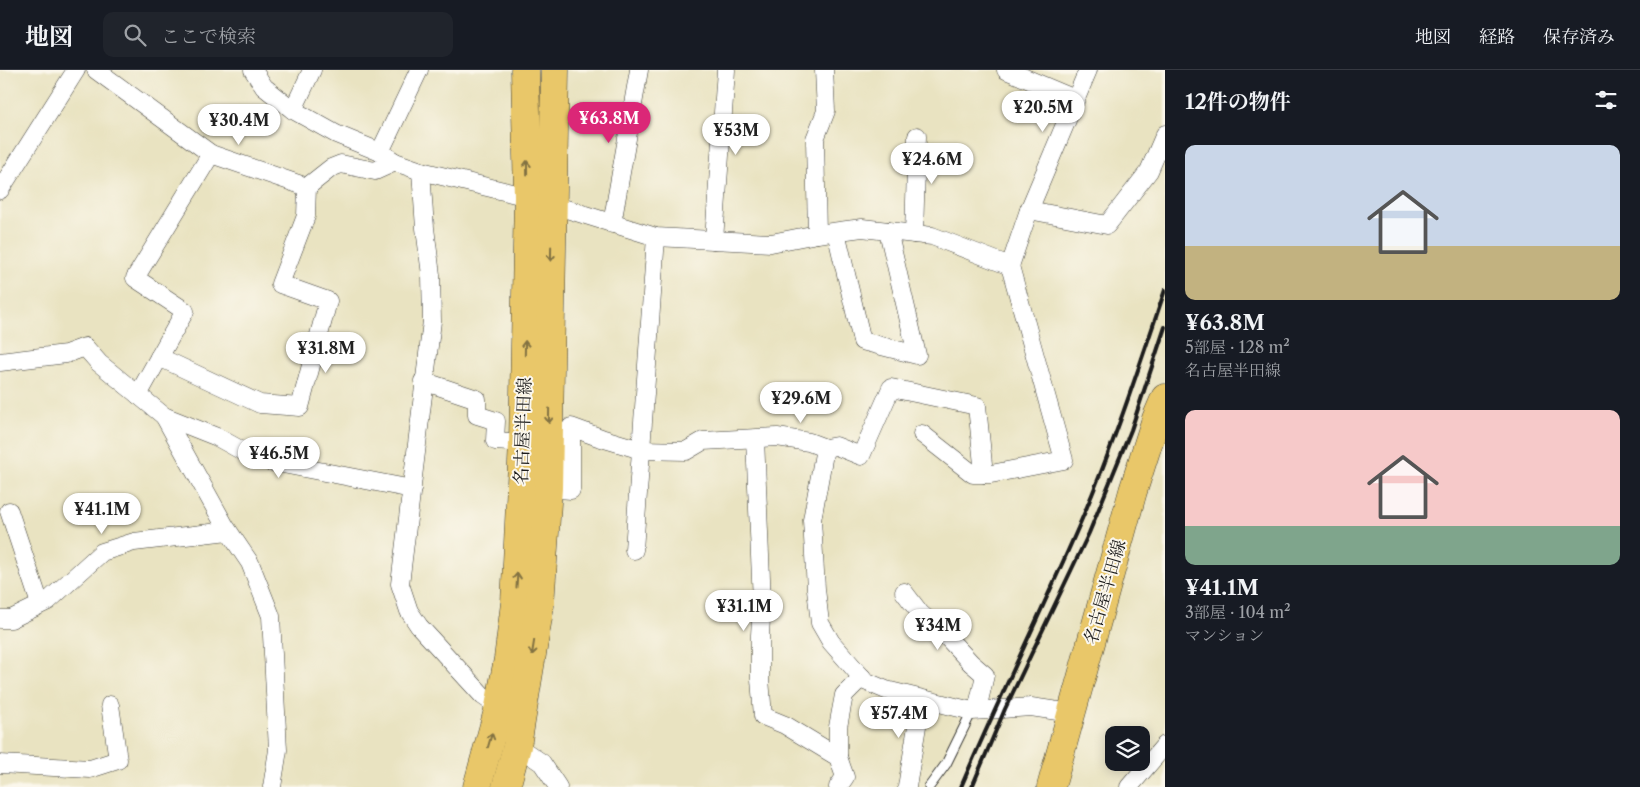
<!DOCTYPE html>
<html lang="ja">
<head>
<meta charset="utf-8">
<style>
	body { margin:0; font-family:"Libre Caslon Text","Noto Serif JP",serif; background:#20242c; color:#f1f3f6; height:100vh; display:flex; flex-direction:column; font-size:19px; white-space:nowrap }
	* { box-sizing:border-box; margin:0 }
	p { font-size:16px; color:#9ea1a6 }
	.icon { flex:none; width:28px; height:28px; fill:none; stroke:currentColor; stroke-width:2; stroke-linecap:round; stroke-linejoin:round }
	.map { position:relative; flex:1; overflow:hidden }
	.drawer { display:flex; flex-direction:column; background:#171b24; width:475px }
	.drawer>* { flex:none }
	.buttons { position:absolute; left:1105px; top:656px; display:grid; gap:10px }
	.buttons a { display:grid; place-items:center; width:45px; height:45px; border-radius:10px; background:#171b24; box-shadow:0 2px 12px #0003; font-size:25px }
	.price { position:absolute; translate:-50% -42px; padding:0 11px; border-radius:18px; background:#fff; color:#222; font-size:16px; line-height:32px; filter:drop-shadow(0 1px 2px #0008) }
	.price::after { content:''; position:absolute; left:50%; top:30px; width:15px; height:11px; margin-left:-8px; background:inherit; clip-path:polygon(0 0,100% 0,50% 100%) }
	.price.selected { background:#db2777; color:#fff }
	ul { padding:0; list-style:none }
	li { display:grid; align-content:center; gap:10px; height:265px; padding:0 20px }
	li span { display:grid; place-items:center; height:155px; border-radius:10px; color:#555 }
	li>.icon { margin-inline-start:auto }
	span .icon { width:90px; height:90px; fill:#fffc; stroke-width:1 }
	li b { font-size:21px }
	h2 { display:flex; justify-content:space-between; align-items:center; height:60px; padding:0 20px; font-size:21px }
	header { display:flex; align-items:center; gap:30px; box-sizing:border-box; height:70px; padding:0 25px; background:#171b24; border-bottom:1px solid #363941 }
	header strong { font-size:24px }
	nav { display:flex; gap:28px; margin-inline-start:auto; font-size:18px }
	.search { width:350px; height:45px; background:#20242c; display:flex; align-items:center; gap:12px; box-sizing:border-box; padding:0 18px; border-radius:10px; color:#9ea1a6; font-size:19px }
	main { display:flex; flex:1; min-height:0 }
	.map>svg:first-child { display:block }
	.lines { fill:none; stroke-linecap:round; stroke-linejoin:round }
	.service-casing { stroke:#3b3a35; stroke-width:11 }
	.minor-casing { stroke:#3b3a35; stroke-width:19 }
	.primary-casing { stroke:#3b3a35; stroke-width:29 }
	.service { stroke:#fff; stroke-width:9 }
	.minor { stroke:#fff; stroke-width:18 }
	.primary { stroke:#e9c769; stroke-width:28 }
	.rail { stroke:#1c1c1c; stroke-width:4 }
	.oneway { stroke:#827242 }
	.labels { text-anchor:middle; stroke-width:4; stroke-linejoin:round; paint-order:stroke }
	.street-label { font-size:18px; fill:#1c1c1c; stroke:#fbf7ec }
</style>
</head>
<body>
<header>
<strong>地図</strong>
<div class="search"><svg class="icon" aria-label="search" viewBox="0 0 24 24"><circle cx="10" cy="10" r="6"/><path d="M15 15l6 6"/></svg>ここで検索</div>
<nav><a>地図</a><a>経路</a><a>保存済み</a></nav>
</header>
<main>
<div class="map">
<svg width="1165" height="717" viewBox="0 0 1165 717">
	<rect width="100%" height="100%" fill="#fbf7ec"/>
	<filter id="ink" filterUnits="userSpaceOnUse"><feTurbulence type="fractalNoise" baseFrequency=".02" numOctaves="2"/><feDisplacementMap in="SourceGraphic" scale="10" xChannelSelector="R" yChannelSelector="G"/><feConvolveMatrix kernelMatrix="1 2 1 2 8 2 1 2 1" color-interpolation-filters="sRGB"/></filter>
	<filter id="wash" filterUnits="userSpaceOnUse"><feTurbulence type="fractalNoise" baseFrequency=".0096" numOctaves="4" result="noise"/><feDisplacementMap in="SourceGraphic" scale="20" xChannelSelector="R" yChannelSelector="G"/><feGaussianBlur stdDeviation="1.12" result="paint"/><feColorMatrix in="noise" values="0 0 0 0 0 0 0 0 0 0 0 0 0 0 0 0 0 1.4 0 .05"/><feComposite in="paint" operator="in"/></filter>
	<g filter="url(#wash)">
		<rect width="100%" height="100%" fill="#e9e3c1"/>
	</g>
	<g filter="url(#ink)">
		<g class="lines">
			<g class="service-casing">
				<polyline id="service" points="929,717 946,694 972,641"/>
			</g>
			<g class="minor-casing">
				<g id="minor">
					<polyline points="96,0 211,84 307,117 331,98 341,94 375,101 395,92"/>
					<polyline points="253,0 264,17 293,40 336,64 380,82 395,92 421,101 528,127 656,167 771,173 817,164 862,158 932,166 1010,196 1029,140 1088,0"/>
					<polyline points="1006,0 1075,29"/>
					<polyline points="293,40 312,0"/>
					<polyline points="380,82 419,0"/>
					<polyline points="421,101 425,158 431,205 432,251 400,514 409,541 419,556 483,626 499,637"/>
					<polyline points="0,120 76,0"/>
					<polyline points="1029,140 1107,155 1149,101 1165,64"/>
					<polyline points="612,154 639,0"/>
					<polyline points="836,162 862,271 917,285 888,161"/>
					<polyline points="817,164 815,69 826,41 824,0"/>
					<polyline points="914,164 917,66"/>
					<polyline points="714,170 726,0"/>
					<polyline points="159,287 260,334 300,337 328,231 280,214 306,146 307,117"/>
					<polyline points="0,292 66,284 85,277 99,293 164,346 217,367 257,389 412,419"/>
					<polyline points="423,311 477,329 477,345 496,351 495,371 523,373"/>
					<polyline points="138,325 185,241 135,208 211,84"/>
					<polyline points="164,346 225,456 250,493 271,546 278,680 272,717"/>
					<polyline points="922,364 973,404 991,404 1064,390 1010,196"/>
					<polyline points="755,369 762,532 760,565 760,609 763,646 785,655 838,687 845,707 838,717"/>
					<polyline points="825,378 812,450 816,519 820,553 831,572 865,611 886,620 972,641 1031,637 1071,643"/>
					<polyline points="548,418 571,420 571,357 601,368 641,380 686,381 703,371 777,367 809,372 825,378 836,376 861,386 891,318 977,336 984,404"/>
					<polyline points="9,441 40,534"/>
					<polyline points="634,480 656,167"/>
					<polyline points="904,522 920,543 946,566 971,593 985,605 977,640"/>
					<polyline points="0,549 11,549 48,531 102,482 134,472 228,461"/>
					<polyline points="517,676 542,693 558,717"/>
					<polyline points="838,687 838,657 844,625 862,607"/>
					<polyline points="0,694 90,699 118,690 110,635"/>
					<polyline points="907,717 918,650 926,630"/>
					<polyline points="1129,717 1165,675"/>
				</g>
			</g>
			<g class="primary-casing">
				<g id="primary">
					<polyline points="477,717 499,637 508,589 515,533 523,373 528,127 525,0"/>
					<polyline points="506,717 517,676 540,535 548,418 555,0"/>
					<polyline points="1051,717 1133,421 1156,349 1165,328"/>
				</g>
			</g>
			<use href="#service" class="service"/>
			<use href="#minor" class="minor"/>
			<use href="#primary" class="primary"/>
			<g class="rail">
				<path d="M 961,717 C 998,630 1040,545 1078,458 C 1112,380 1138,300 1165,220"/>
				<polyline points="972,717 1005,639 1089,463 1131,360 1165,257"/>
			</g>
		</g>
		<defs><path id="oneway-shaft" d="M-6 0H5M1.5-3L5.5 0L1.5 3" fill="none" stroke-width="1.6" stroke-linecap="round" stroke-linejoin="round" transform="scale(1.25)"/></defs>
		<g class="oneway">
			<use href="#oneway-shaft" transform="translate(527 98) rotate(-91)"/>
			<use href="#oneway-shaft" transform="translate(551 184) rotate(91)"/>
			<use href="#oneway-shaft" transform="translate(525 278) rotate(-89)"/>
			<use href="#oneway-shaft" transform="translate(549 346) rotate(91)"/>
			<use href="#oneway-shaft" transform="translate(517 510) rotate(-86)"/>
			<use href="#oneway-shaft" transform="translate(533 578) rotate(99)"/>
			<use href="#oneway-shaft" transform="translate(490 670) rotate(-74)"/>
		</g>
	</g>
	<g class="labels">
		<g class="street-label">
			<text transform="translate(523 361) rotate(-88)" y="6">名古屋半田線</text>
			<text transform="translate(1105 522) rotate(-74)" y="6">名古屋半田線</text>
		</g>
	</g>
</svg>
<div class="buttons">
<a><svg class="icon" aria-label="layers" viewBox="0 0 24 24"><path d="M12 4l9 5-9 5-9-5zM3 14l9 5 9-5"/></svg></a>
</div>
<b class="price" style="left:1043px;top:63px">¥20.5M</b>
<b class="price selected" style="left:609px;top:74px">¥63.8M</b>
<b class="price" style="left:239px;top:76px">¥30.4M</b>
<b class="price" style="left:736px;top:86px">¥53M</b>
<b class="price" style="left:932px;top:115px">¥24.6M</b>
<b class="price" style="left:326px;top:304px">¥31.8M</b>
<b class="price" style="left:801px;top:354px">¥29.6M</b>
<b class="price" style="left:279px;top:409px">¥46.5M</b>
<b class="price" style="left:102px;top:465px">¥41.1M</b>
<b class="price" style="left:744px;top:562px">¥31.1M</b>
<b class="price" style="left:938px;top:581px">¥34M</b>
<b class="price" style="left:899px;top:669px">¥57.4M</b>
</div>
<section class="drawer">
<h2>12件の物件<svg class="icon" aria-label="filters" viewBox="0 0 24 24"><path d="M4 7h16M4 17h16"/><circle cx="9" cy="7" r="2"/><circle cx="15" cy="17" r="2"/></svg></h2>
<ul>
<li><span style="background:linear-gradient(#c9d6e8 65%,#c2b280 0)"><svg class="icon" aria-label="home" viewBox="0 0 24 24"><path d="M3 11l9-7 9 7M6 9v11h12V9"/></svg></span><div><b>¥63.8M</b><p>5部屋 · 128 m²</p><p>名古屋半田線</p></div></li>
<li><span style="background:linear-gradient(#f6c9c9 75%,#7fa58c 0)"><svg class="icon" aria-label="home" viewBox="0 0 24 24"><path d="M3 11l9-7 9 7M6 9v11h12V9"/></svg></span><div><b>¥41.1M</b><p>3部屋 · 104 m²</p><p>マンション</p></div></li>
</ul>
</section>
</main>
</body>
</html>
